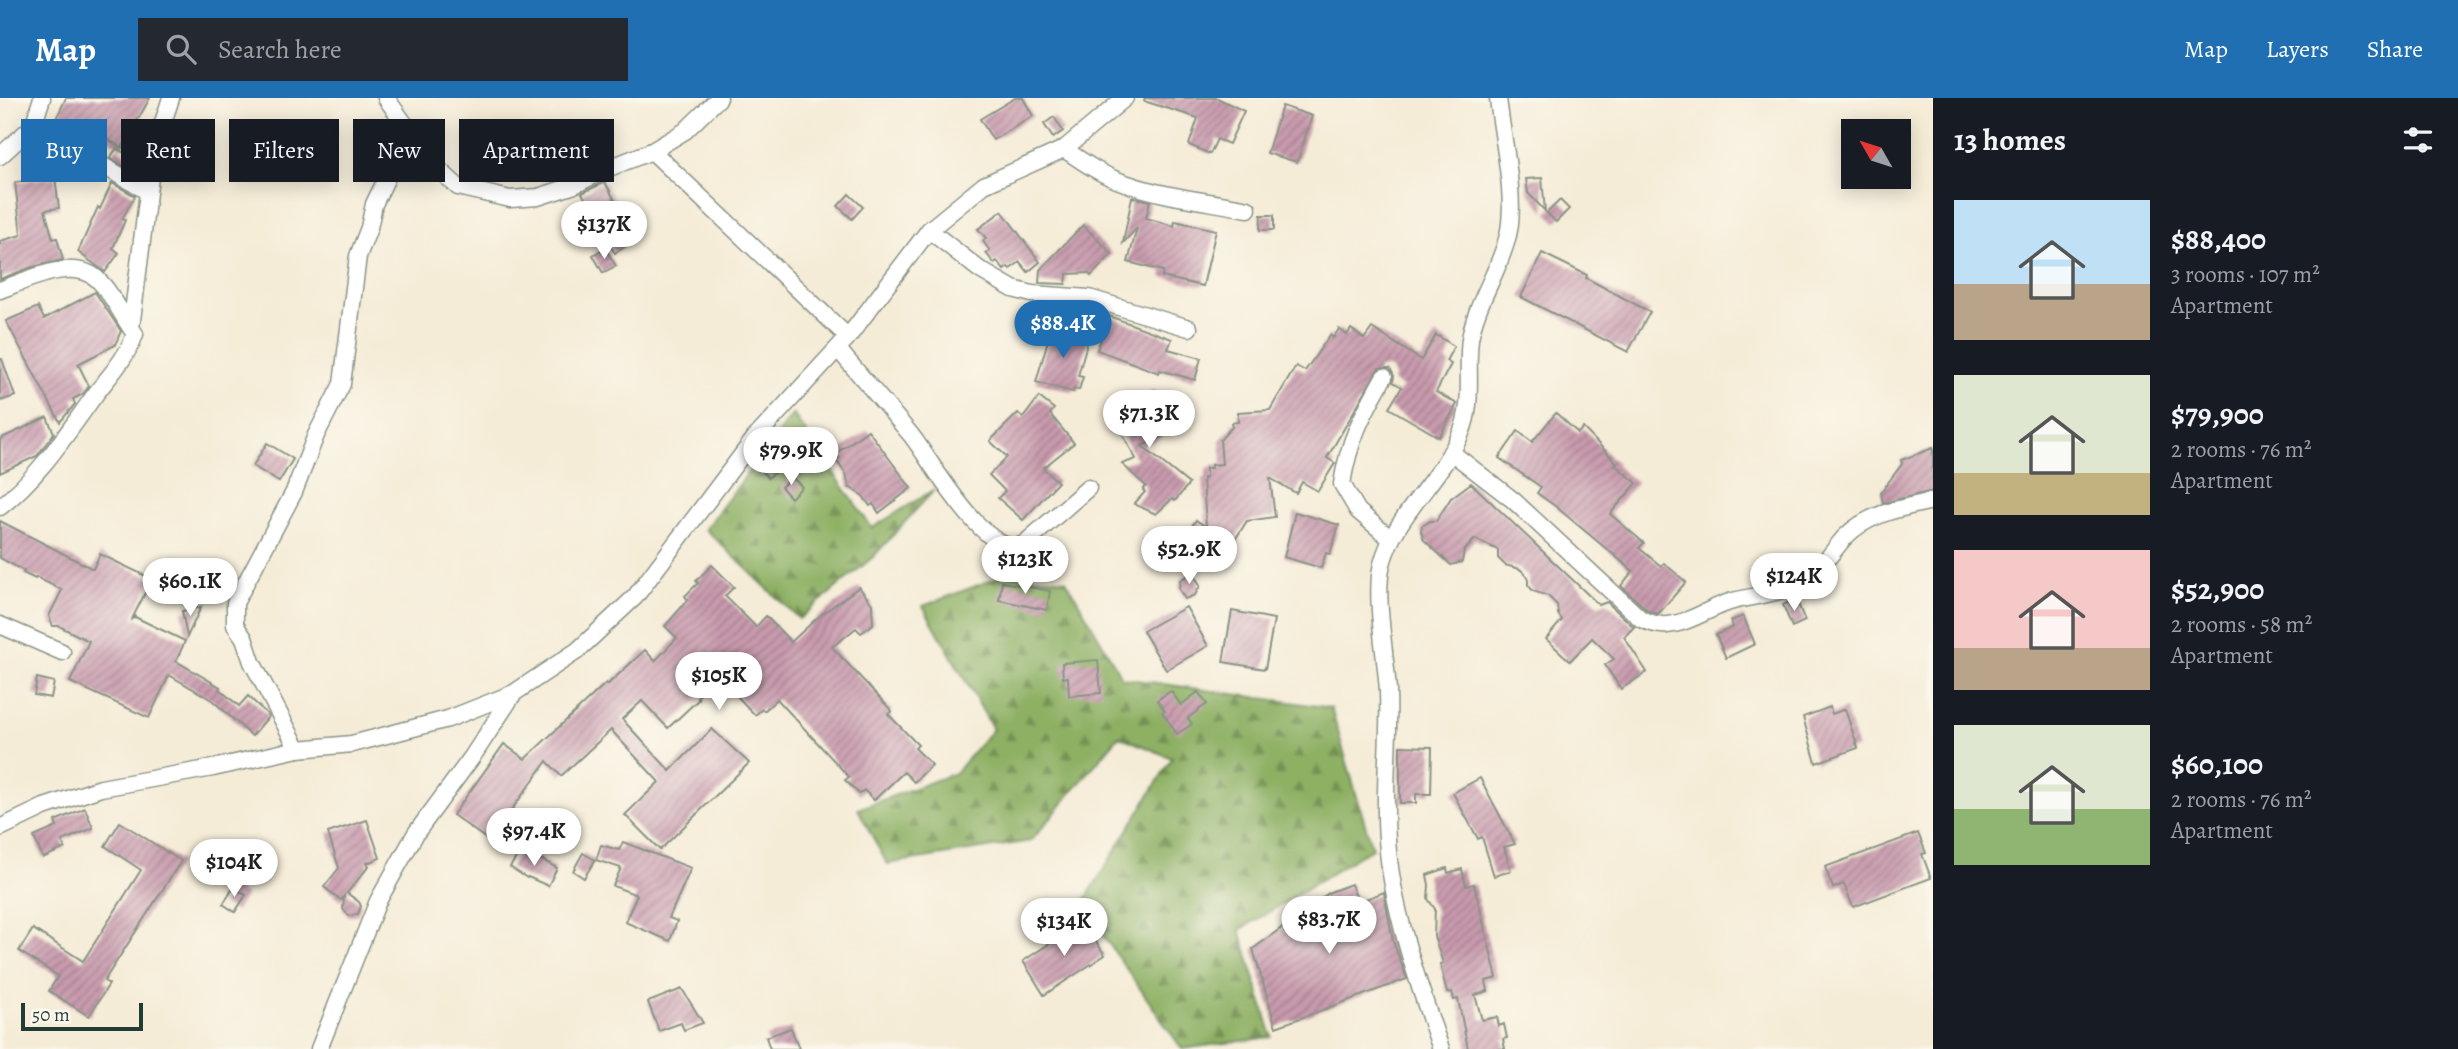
<!DOCTYPE html>
<html lang="en">
<head>
<meta charset="utf-8">
<style>
	body { margin:0; font-family:Alegreya,serif; background:#242831; color:#f1f3f6; height:100vh; display:flex; flex-direction:column; font-size:26px; white-space:nowrap }
	* { box-sizing:border-box; margin:0 }
	p { font-size:23px; color:#9ea1a6 }
	.icon { flex:none; width:38px; height:38px; fill:none; stroke:currentColor; stroke-width:2; stroke-linecap:round; stroke-linejoin:round }
	.map { position:relative; flex:1; overflow:hidden }
	.sheet { display:flex; flex-direction:column; background:#171b24; width:525px }
	.sheet>* { flex:none }
	.top-card { position:absolute; left:21px; top:21px; width:665px; height:63px; display:flex; gap:14px }
	.needle { width:46px; rotate:309deg }
	.controls { position:absolute; left:1841px; top:21px; display:grid; gap:14px }
	.controls a { display:grid; place-items:center; width:70px; height:70px; border-radius:0px; background:#171b24; box-shadow:0 4px 18px #0003; font-size:35px }
	.scale { position:absolute; left:21px; bottom:18px; width:122px; box-sizing:border-box; padding-left:7px; border:4px solid #1f3d34; border-top:0; font-size:19px; line-height:24px; white-space:nowrap; color:#1f3d34; -webkit-text-stroke:5px #fbf7ec; paint-order:stroke }
	.price { position:absolute; translate:-50% -60px; padding:0 16px; border-radius:24px; background:#fff; color:#222; font-size:23px; line-height:46px; filter:drop-shadow(0 2px 4px #0008) }
	.price::after { content:''; position:absolute; left:50%; top:42px; width:21px; height:16px; margin-left:-10px; background:inherit; clip-path:polygon(0 0,100% 0,50% 100%) }
	.price.current { background:#1f6fb2; color:#fff }
	ul { padding:0; list-style:none }
	li { display:flex; align-items:center; gap:21px; height:175px; padding:0 21px }
	li span { display:grid; place-items:center; flex:none; width:196px; height:140px; border-radius:0px; color:#555 }
	li>.icon { margin-inline-start:auto }
	span .icon { width:84px; height:84px; fill:#fffc; stroke-width:1 }
	li b { font-size:30px }
	h2 { display:flex; justify-content:space-between; align-items:center; height:84px; padding:0 21px; font-size:30px }
	.tag { padding:0 24px; border-radius:0px; background:#171b24; box-shadow:0 4px 18px #0003; font-size:24px; line-height:63px }
	.tag.current { background:#1f6fb2; color:#fff }
	header { display:flex; align-items:center; gap:42px; box-sizing:border-box; height:98px; padding:0 35px; background:#1f6fb2; color:#fff }
	header strong { font-size:33px }
	nav { display:flex; gap:38px; margin-inline-start:auto; font-size:24px }
	.search { width:490px; height:63px; background:#242831; display:flex; align-items:center; gap:18px; box-sizing:border-box; padding:0 24px; border-radius:0px; color:#9ea1a6; font-size:26px }
	main { display:flex; flex:1; min-height:0 }
	.map>svg:first-child { display:block }
	.forest { fill:url(#forest-firs); stroke:#56764c; stroke-width:2 }
	.building { fill:url(#building-hatch) }
	.lines { fill:none; stroke-linecap:round; stroke-linejoin:round }
	.minor-casing { stroke:#8a9486; stroke-width:19 }
	.minor { stroke:#fff; stroke-width:16 }
</style>
</head>
<body>
<header>
<strong>Map</strong>
<div class="search"><svg class="icon" aria-label="search" viewBox="0 0 24 24"><circle cx="10" cy="10" r="6"/><path d="M15 15l6 6"/></svg>Search here</div>
<nav><a>Map</a><a>Layers</a><a>Share</a></nav>
</header>
<main>
<div class="map">
<svg width="1933" height="951" viewBox="0 0 1933 951">
	<defs>
		<pattern id="forest-firs" width="22" height="20" patternUnits="userSpaceOnUse" patternTransform="scale(1.75)"><rect width="22" height="20" fill="#8db064"/><path d="M5 1l3.5 6h-7zM16 11l3.5 6h-7z" fill="#739053"/></pattern>
		<pattern id="building-hatch" width="6" height="6" patternUnits="userSpaceOnUse" patternTransform="scale(1.75)"><rect width="6" height="6" fill="#c89aad"/><path d="M-1 1l2-2M0 6l6-6M5 7l2-2" fill="none" stroke="#a27f8e"/></pattern>
	</defs>
	<rect width="100%" height="100%" fill="#fbf7ec"/>
	<filter id="ink" filterUnits="userSpaceOnUse"><feTurbulence type="fractalNoise" baseFrequency=".0143" numOctaves="2"/><feDisplacementMap in="SourceGraphic" scale="14" xChannelSelector="R" yChannelSelector="G"/><feConvolveMatrix kernelMatrix="1 2 1 2 8 2 1 2 1" color-interpolation-filters="sRGB"/></filter>
	<filter id="wash" filterUnits="userSpaceOnUse"><feTurbulence type="fractalNoise" baseFrequency=".00686" numOctaves="4" result="noise"/><feDisplacementMap in="SourceGraphic" scale="28" xChannelSelector="R" yChannelSelector="G"/><feGaussianBlur stdDeviation="1.57" result="paint"/><feColorMatrix in="noise" values="0 0 0 0 0 0 0 0 0 0 0 0 0 0 0 0 0 1.4 0 .05"/><feComposite in="paint" operator="in"/></filter>
	<g filter="url(#wash)">
		<rect width="100%" height="100%" fill="#f5ecd7"/>
		<g class="forest">
			<polygon points="793,316 872,430 935,391 873,459 799,521 705,431"/>
			<polygon points="1007,476 1066,482 1122,580 1331,610 1372,750 1240,832 1272,939 1182,951 1082,807 1172,660 1119,638 1031,743 887,766 858,711 955,675 993,631 923,508"/>
		</g>
		<g id="blocks">
			<g class="building">
				<polygon points="66,0 150,0 122,50 88,29 76,25 73,30 56,21"/>
				<polygon points="1015,0 1023,0 1033,18 993,42 980,21"/>
				<polygon points="1145,0 1217,0 1244,13 1229,46 1217,41 1210,56 1189,47 1198,20 1144,3"/>
				<polygon points="1282,8 1312,18 1297,64 1267,55"/>
				<polygon points="1054,19 1063,33 1053,40 1044,26"/>
				<polygon points="117,50 137,64 131,72 110,60"/>
				<polygon points="55,79 59,110 45,112 53,141 57,140 63,162 32,169 0,181 0,143 21,137 15,84"/>
				<polygon points="1542,80 1545,113 1528,95 1526,81"/>
				<polygon points="605,84 619,110 622,108 638,129 623,141 627,147 615,155 600,133 602,132 582,95"/>
				<polygon points="112,85 135,98 122,121 125,122 113,150 119,155 105,174 78,154 98,109 100,111"/>
				<polygon points="849,96 863,109 852,121 838,108"/>
				<polygon points="1132,99 1150,103 1146,120 1174,128 1175,123 1216,132 1203,188 1162,179 1163,173 1128,164 1137,130 1123,145"/>
				<polygon points="1560,102 1569,111 1556,124 1547,115"/>
				<polygon points="1002,113 1040,164 1028,174 1020,164 1010,171 1008,169 1004,172 997,163 994,165 986,155 990,153 983,143 986,140 978,131"/>
				<polygon points="1261,117 1274,117 1274,132 1260,132"/>
				<polygon points="1083,127 1112,156 1091,178 1088,175 1067,176 1066,186 1039,185 1040,172"/>
				<polygon points="605,150 616,168 603,175 593,157"/>
				<polygon points="1542,155 1587,177 1586,180 1650,214 1628,254 1521,199"/>
				<polygon points="95,194 121,233 115,247 78,266 89,288 83,296 73,301 75,306 60,324 6,223 38,209 44,221"/>
				<polygon points="1109,218 1172,241 1168,251 1201,260 1195,282 1160,272 1159,275 1097,252"/>
				<polygon points="1052,228 1089,238 1078,278 1083,279 1079,292 1074,291 1073,294 1036,284"/>
				<polygon points="1372,230 1421,262 1436,237 1454,248 1446,263 1451,266 1436,294 1457,306 1439,339 1389,310 1402,289 1393,284 1394,278 1390,270 1379,270 1327,360 1335,365 1318,393 1302,384 1296,395 1270,380 1275,419 1247,423 1220,465 1203,454 1197,464 1181,453 1187,443 1184,441 1196,422 1206,429 1203,380 1206,380 1206,370 1211,370 1211,367 1222,366 1220,342 1232,329 1231,325 1238,324 1238,314 1270,312 1296,268 1305,273 1330,237 1333,240 1339,231 1347,237 1351,231 1364,241"/>
				<polygon points="0,261 2,261 15,298 0,303"/>
				<polygon points="1155,292 1174,333 1142,348 1189,386 1175,403 1172,401 1156,416 1134,406 1145,394 1143,392 1146,388 1122,366 1136,361 1110,313"/>
				<polygon points="1039,299 1054,311 1050,316 1074,345 1043,370 1058,384 1023,422 998,400 1005,393 989,377 1007,359 990,343 1018,315 1023,320"/>
				<polygon points="1556,315 1578,335 1583,330 1617,365 1615,367 1637,385 1610,416 1644,445 1639,450 1661,468 1664,465 1686,484 1658,516 1647,512 1621,488 1633,473 1555,408 1537,395 1541,389 1499,360 1518,333 1532,344"/>
				<polygon points="47,319 54,335 37,358 0,375 0,341"/>
				<polygon points="868,332 911,390 879,415 873,406 870,408 863,398 849,389 846,376 836,362 839,360 835,356"/>
				<polygon points="267,345 293,361 279,384 253,368"/>
				<polygon points="1933,350 1933,393 1883,405 1881,394 1902,366 1901,362"/>
				<polygon points="770,359 779,371 768,380 758,368"/>
				<polygon points="792,379 802,389 791,400 781,389"/>
				<polygon points="1471,385 1599,507 1607,504 1634,529 1624,539 1647,574 1621,591 1605,567 1614,561 1592,540 1570,563 1546,541 1562,522 1558,516 1557,507 1548,498 1533,493 1528,487 1528,479 1520,471 1505,467 1498,460 1498,452 1475,441 1464,453 1462,464 1451,467 1424,442 1421,433 1422,428 1430,423 1436,423 1451,400"/>
				<polygon points="1295,414 1339,427 1330,456 1326,455 1321,470 1284,459"/>
				<polygon points="0,423 93,471 100,456 152,481 132,521 135,519 185,543 176,563 220,589 219,591 239,608 248,598 269,618 252,638 212,602 169,577 149,620 70,584 89,543 59,528 53,528 49,518 62,492 36,479 35,481 23,475 24,473 0,460"/>
				<polygon points="712,467 734,489 725,498 756,529 766,518 791,544 817,520 859,489 872,506 873,526 861,535 856,530 832,549 892,613 888,616 918,647 915,650 932,667 914,684 904,674 874,702 864,692 859,696 845,682 849,679 777,601 764,613 762,611 755,617 718,578 697,599 699,601 668,630 642,603 622,621 670,673 712,631 749,665 660,752 625,717 659,684 611,632 561,678 547,663 489,743 453,717 504,646 525,661 606,585 607,587 645,552 655,563 677,540 665,528 688,502 685,498 698,485 696,483"/>
				<polygon points="1193,474 1200,488 1195,497 1185,501 1179,491 1180,482"/>
				<polygon points="1002,484 1050,493 1047,512 999,502"/>
				<polygon points="1796,501 1805,523 1792,529 1783,507"/>
				<polygon points="201,509 187,539 182,513"/>
				<polygon points="1186,509 1208,548 1166,572 1143,533"/>
				<polygon points="1232,513 1274,521 1265,571 1223,564"/>
				<polygon points="1743,518 1755,546 1726,560 1716,537 1733,529 1731,523"/>
				<polygon points="1098,562 1101,595 1069,598 1068,579 1063,580 1062,565"/>
				<polygon points="37,580 54,584 51,600 34,597"/>
				<polygon points="1171,593 1181,607 1198,594 1207,606 1188,620 1192,626 1177,636 1162,614 1165,613 1157,602"/>
				<polygon points="1830,609 1832,616 1845,611 1858,650 1816,665 1803,619"/>
				<polygon points="1400,648 1432,649 1431,696 1416,696 1416,705 1400,705"/>
				<polygon points="1480,680 1515,746 1504,749 1511,773 1494,778 1482,739 1478,741 1453,695"/>
				<polygon points="85,710 93,730 62,743 65,750 43,760 34,739 57,729 55,723"/>
				<polygon points="367,722 380,760 367,765 369,768 347,795 359,804 361,808 358,816 349,818 343,811 344,798 341,802 324,789 339,770 328,735"/>
				<polygon points="120,724 181,763 104,883 109,886 89,918 49,893 58,878 19,853 33,831 83,863 141,772 105,748"/>
				<polygon points="1918,735 1926,755 1922,756 1931,780 1853,809 1844,786 1833,790 1825,769"/>
				<polygon points="623,744 691,770 669,820 677,823 670,843 625,824 637,797 613,788 621,770 596,762 601,747 619,752"/>
				<polygon points="522,751 557,770 548,788 528,779 527,780 510,769"/>
				<polygon points="583,755 595,762 584,780 573,773"/>
				<polygon points="1447,770 1448,775 1462,771 1466,788 1474,786 1497,880 1486,883 1488,893 1475,897 1482,922 1497,919 1499,928 1504,926 1507,940 1503,941 1505,951 1468,951 1458,901 1454,902 1452,894 1447,895 1440,866 1443,865 1434,838 1435,811 1428,801 1429,787 1427,777"/>
				<polygon points="1351,786 1358,804 1384,794 1393,843 1407,881 1276,929 1253,851 1330,794"/>
				<polygon points="234,789 246,797 235,814 223,806"/>
				<polygon points="1083,824 1105,857 1044,897 1023,863"/>
				<polygon points="682,891 703,925 684,932 681,925 659,933 648,904"/>
				<polygon points="791,930 799,951 770,951 766,939"/>
			</g>
		</g>
	</g>
	<g filter="url(#ink)">
		<use href="#blocks" fill-opacity="0" stroke="#8a9486" stroke-width="2"/>
		<g class="lines">
			<g class="minor-casing">
				<g id="minor">
					<polyline points="386,0 435,68 458,89 510,101 538,99 572,88 609,70 652,53 685,33 719,0"/>
					<polyline points="33,28 147,93"/>
					<path d="M 1064,51 C 1083,64 1103,78 1125,85 C 1164,99 1208,103 1248,111"/>
					<polyline points="652,53 848,239"/>
					<polyline points="0,58 33,28 42,0"/>
					<polyline points="929,132 980,172 1013,191 1032,196 1089,200 1189,230"/>
					<path d="M 0,192 C 25,183 72,159 96,180 C 110,192 120,214 131,230"/>
					<path d="M 838,251 C 862,280 887,308 911,337 C 929,359 989,467 1024,446 L 1088,390"/>
					<path d="M 1384,279 C 1362,318 1349,341 1342,386 L 1358,413 L 1391,441"/>
					<path d="M 1451,354 L 1513,402 L 1641,521 C 1650,525 1658,528 1667,527 C 1691,525 1710,509 1733,503 C 1757,497 1783,496 1805,482 C 1822,472 1832,453 1845,439 C 1868,415 1902,410 1933,403"/>
					<path d="M 0,409 C 40,378 67,335 97,294 C 112,275 127,259 135,236 L 131,230 L 153,55 L 171,0"/>
					<polyline points="0,527 62,554"/>
					<polyline points="298,651 252,564 244,540 235,527 235,505 294,394 316,337 342,286 358,158 369,130 374,106 410,32"/>
					<polyline points="0,730 44,709 101,690 213,670 298,651 352,646 448,621 514,595 577,553 635,499 754,341 848,239 929,132 984,87 1064,51 1125,0"/>
					<polyline points="319,951 378,803 416,735 472,659 514,595"/>
					<path d="M 1441,951 C 1419,888 1391,808 1387,741 C 1383,692 1390,642 1388,593 C 1386,559 1374,497 1382,466 C 1395,416 1441,382 1461,335 C 1474,306 1466,272 1470,241 C 1476,204 1500,173 1508,137 C 1517,100 1502,39 1498,0"/>
				</g>
			</g>
			<use href="#minor" class="minor"/>
		</g>
	</g>
</svg>
<div class="controls">
<a><svg class="needle" viewBox="-14 -14 28 28"><path d="M0-13l5 13h-10z" fill="#e53935"/><path d="M0 13l5-13h-10z" fill="#9ea1a6"/></svg></a>
</div>
<div class="scale">50 m</div>
<b class="price" style="left:604px;top:163px">$137K</b>
<b class="price current" style="left:1063px;top:262px">$88.4K</b>
<b class="price" style="left:1149px;top:352px">$71.3K</b>
<b class="price" style="left:791px;top:389px">$79.9K</b>
<b class="price" style="left:1189px;top:488px">$52.9K</b>
<b class="price" style="left:1025px;top:498px">$123K</b>
<b class="price" style="left:1794px;top:515px">$124K</b>
<b class="price" style="left:190px;top:520px">$60.1K</b>
<b class="price" style="left:719px;top:614px">$105K</b>
<b class="price" style="left:534px;top:770px">$97.4K</b>
<b class="price" style="left:234px;top:801px">$104K</b>
<b class="price" style="left:1329px;top:858px">$83.7K</b>
<b class="price" style="left:1064px;top:860px">$134K</b>
<div class="top-card">
<a class="tag current">Buy</a>
<a class="tag">Rent</a>
<a class="tag">Filters</a>
<a class="tag">New</a>
<a class="tag">Apartment</a>
</div>
</div>
<section class="sheet">
<h2>13 homes<svg class="icon" aria-label="filters" viewBox="0 0 24 24"><path d="M4 7h16M4 17h16"/><circle cx="9" cy="7" r="2"/><circle cx="15" cy="17" r="2"/></svg></h2>
<ul>
<li><span style="background:linear-gradient(#bfe0f5 60%,#b9a48a 0)"><svg class="icon" aria-label="home" viewBox="0 0 24 24"><path d="M3 11l9-7 9 7M6 9v11h12V9"/></svg></span><div><b>$88,400</b><p>3 rooms · 107 m²</p><p>Apartment</p></div></li>
<li><span style="background:linear-gradient(#dfe7d0 70%,#c2b280 0)"><svg class="icon" aria-label="home" viewBox="0 0 24 24"><path d="M3 11l9-7 9 7M6 9v11h12V9"/></svg></span><div><b>$79,900</b><p>2 rooms · 76 m²</p><p>Apartment</p></div></li>
<li><span style="background:linear-gradient(#f6c9c9 70%,#b9a48a 0)"><svg class="icon" aria-label="home" viewBox="0 0 24 24"><path d="M3 11l9-7 9 7M6 9v11h12V9"/></svg></span><div><b>$52,900</b><p>2 rooms · 58 m²</p><p>Apartment</p></div></li>
<li><span style="background:linear-gradient(#dfe7d0 60%,#8fb573 0)"><svg class="icon" aria-label="home" viewBox="0 0 24 24"><path d="M3 11l9-7 9 7M6 9v11h12V9"/></svg></span><div><b>$60,100</b><p>2 rooms · 76 m²</p><p>Apartment</p></div></li>
</ul>
</section>
</main>
</body>
</html>
